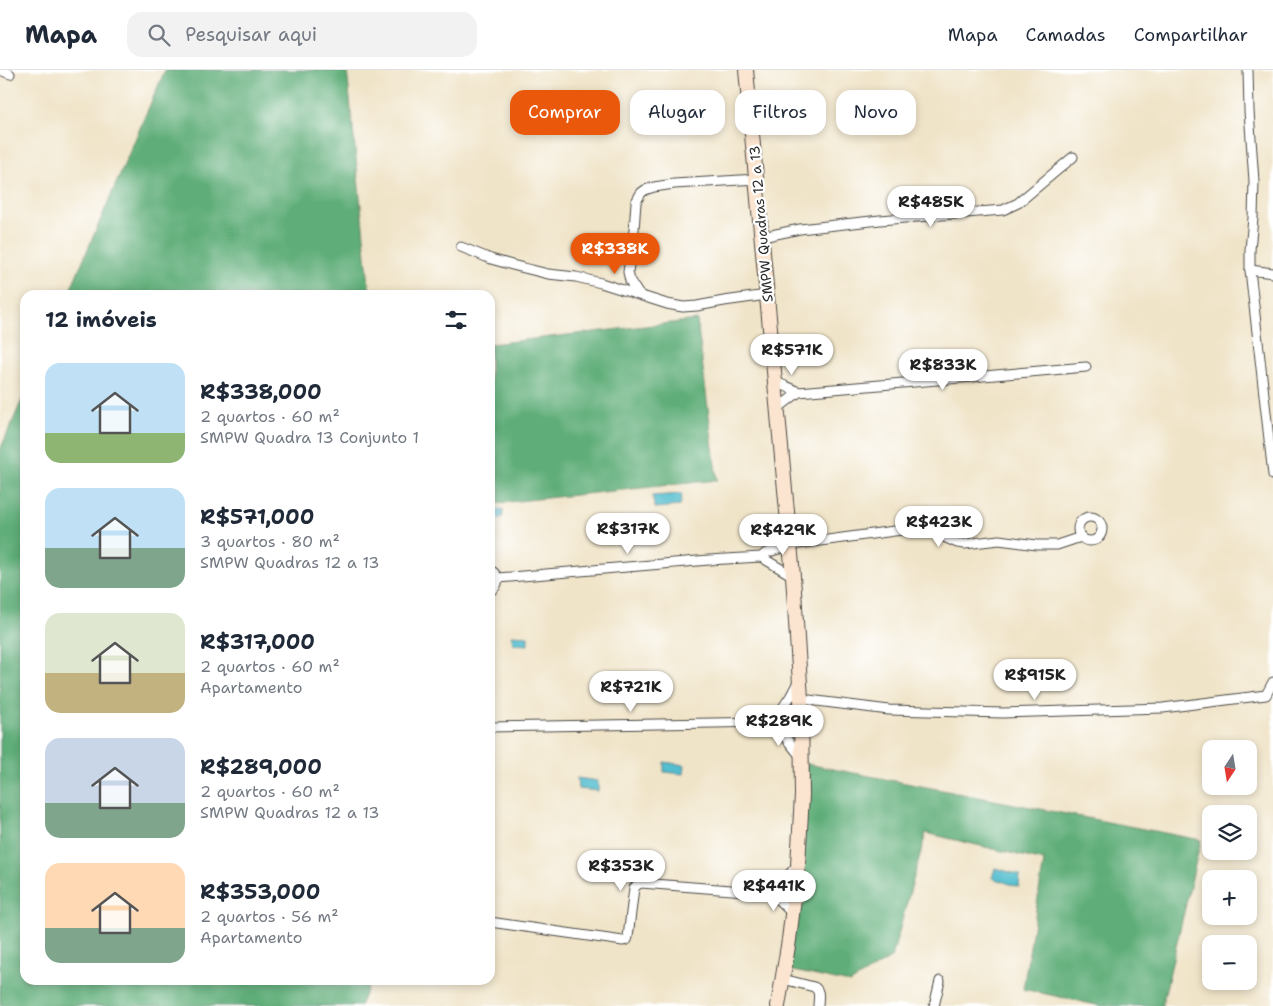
<!DOCTYPE html>
<html lang="pt">
<head>
<meta charset="utf-8">
<style>
	body { margin:0; font-family:"Shantell Sans",sans-serif; background:#f2f2f3; color:#1f2937; height:100vh; display:flex; flex-direction:column; font-size:19px; white-space:nowrap }
	* { box-sizing:border-box; margin:0 }
	p { font-size:16px; color:#747a83 }
	.icon { flex:none; width:28px; height:28px; fill:none; stroke:currentColor; stroke-width:2; stroke-linecap:round; stroke-linejoin:round }
	.map { position:relative; flex:1; overflow:hidden }
	.drawer { position:absolute; left:20px; top:220px; width:475px; height:695px; display:flex; flex-direction:column; background:#fff; border-radius:15px; box-shadow:0 2px 8px #0003 }
	.drawer>* { flex:none }
	.top-card { position:absolute; left:510px; top:20px; width:475px; height:45px; display:flex; gap:10px }
	.needle { width:32px; rotate:192deg }
	.tools { position:absolute; left:1202px; top:670px; display:grid; gap:10px }
	.tools a { display:grid; place-items:center; width:55px; height:55px; border-radius:10px; background:#fff; box-shadow:0 2px 8px #0003; font-size:25px }
	.price { position:absolute; translate:-50% -42px; padding:0 11px; border-radius:18px; background:#fff; color:#222; font-size:16px; line-height:32px; filter:drop-shadow(0 1px 2px #0008) }
	.price::after { content:''; position:absolute; left:50%; top:30px; width:15px; height:11px; margin-left:-8px; background:inherit; clip-path:polygon(0 0,100% 0,50% 100%) }
	.price.active { background:#ea580c; color:#fff }
	ul { padding:0; list-style:none }
	li { display:flex; align-items:center; gap:15px; height:125px; padding:0 25px }
	li span { display:grid; place-items:center; flex:none; width:140px; height:100px; border-radius:15px; color:#555 }
	li>.icon { margin-inline-start:auto }
	span .icon { width:60px; height:60px; fill:#fffc; stroke-width:1 }
	li b { font-size:21px }
	h2 { display:flex; justify-content:space-between; align-items:center; height:60px; padding:0 25px; font-size:21px }
	.pill { padding:0 18px; border-radius:15px; background:#fff; box-shadow:0 2px 8px #0003; font-size:18px; line-height:45px }
	.pill.active { background:#ea580c; color:#fff }
	header { display:flex; align-items:center; gap:30px; box-sizing:border-box; height:70px; padding:0 25px; background:#fff; border-bottom:1px solid #e0e1e3 }
	header strong { font-size:24px }
	nav { display:flex; gap:28px; margin-inline-start:auto; font-size:18px }
	.search { width:350px; height:45px; background:#f2f2f3; display:flex; align-items:center; gap:12px; box-sizing:border-box; padding:0 18px; border-radius:15px; color:#747a83; font-size:19px }
	.map>svg:first-child { display:block }
	.forest { fill:#5ead78; stroke:#446c52 }
	.water { fill:#53becf; stroke:#3f747d }
	.lines { fill:none; stroke-linecap:round; stroke-linejoin:round }
	.street-casing { stroke:#494743; stroke-width:11 }
	.secondary-casing { stroke:#494743; stroke-width:16 }
	.street { stroke:#fff; stroke-width:9 }
	.secondary { stroke:#fce5d0; stroke-width:14 }
	.labels { text-anchor:middle; stroke-width:4.5; stroke-linejoin:round; paint-order:stroke }
	.street-label { font-size:14px; fill:#2b2b2b; stroke:#fff }
</style>
</head>
<body>
<header>
<strong>Mapa</strong>
<div class="search"><svg class="icon" aria-label="search" viewBox="0 0 24 24"><circle cx="10" cy="10" r="6"/><path d="M15 15l6 6"/></svg>Pesquisar aqui</div>
<nav><a>Mapa</a><a>Camadas</a><a>Compartilhar</a></nav>
</header>
<div class="map">
<svg width="1273" height="936" viewBox="0 0 1273 936">
	<rect width="100%" height="100%" fill="#fff"/>
	<filter id="ink" filterUnits="userSpaceOnUse"><feTurbulence type="fractalNoise" baseFrequency=".02" numOctaves="2"/><feDisplacementMap in="SourceGraphic" scale="10" xChannelSelector="R" yChannelSelector="G"/><feConvolveMatrix kernelMatrix="1 2 1 2 8 2 1 2 1" color-interpolation-filters="sRGB"/></filter>
	<filter id="wash" filterUnits="userSpaceOnUse"><feTurbulence type="fractalNoise" baseFrequency=".0096" numOctaves="4" result="noise"/><feDisplacementMap in="SourceGraphic" scale="20" xChannelSelector="R" yChannelSelector="G"/><feGaussianBlur stdDeviation="1.12" result="paint"/><feColorMatrix in="noise" values="0 0 0 0 0 0 0 0 0 0 0 0 0 0 0 0 0 1.4 0 .05"/><feComposite in="paint" operator="in"/></filter>
	<g filter="url(#wash)">
		<rect width="100%" height="100%" fill="#f0e4c8"/>
		<g class="forest">
			<polygon points="165,0 347,0 370,225 68,225"/>
			<polygon points="697,250 717,410 490,434 490,274"/>
			<polygon points="25,323 25,910 371,910 360,936 0,936 0,380"/>
			<polygon points="802,693 1201,770 1162,936 1101,936 1023,919 1044,791 926,763 892,887 850,913 784,899"/>
		</g>
		<g class="water">
			<polygon points="682,424 680,436 655,438 652,426"/>
			<polygon points="497,439 503,440 503,446 498,450 497,448 490,448 490,440"/>
			<polygon points="511,565 528,566 528,575 514,574"/>
			<polygon points="664,692 685,695 684,704 664,702"/>
			<polygon points="577,708 598,711 598,721 578,719"/>
			<polygon points="995,798 1020,805 1019,817 992,808"/>
		</g>
	</g>
	<g filter="url(#ink)">
		<g class="lines">
			<g class="street-casing">
				<g id="street">
					<polyline points="0,0 10,4"/>
					<polyline points="1248,0 1249,41 1254,111 1253,148 1250,180 1250,200 1273,405"/>
					<polyline points="762,167 800,159 880,150 1003,140 1018,133 1073,87"/>
					<polyline points="461,177 491,189 512,195 548,204 576,207 601,213 667,234 683,237 697,236 724,231 767,225"/>
					<polyline points="1250,200 1273,203"/>
					<polyline points="639,225 630,211 628,202 634,160 636,132 641,123 645,120 654,117 674,114 757,109"/>
					<polyline points="776,312 799,322 1086,297"/>
					<polyline points="777,339 799,322"/>
					<circle cx="1090" cy="459" r="12"/>
					<polyline points="761,487 793,506"/>
					<path d="M 490,500 C 500,505 500,516 490,521"/>
					<polyline points="498,508 709,490 761,487 766,483 791,475 909,459 925,460 933,462 957,473 965,474 999,470 1037,475 1057,475 1081,467"/>
					<polyline points="801,629 889,640 1003,643 1163,638 1266,625 1273,612"/>
					<polyline points="773,652 790,627 799,610"/>
					<polyline points="773,652 801,687"/>
					<polyline points="490,657 773,652"/>
					<polyline points="771,823 798,795"/>
					<polyline points="490,852 623,871 627,870 628,867 634,818 637,815 641,813 771,823 792,843"/>
					<path d="M 783,909 L 814,917 C 821,921 818,929 818,936"/>
					<polyline points="934,936 940,911"/>
				</g>
			</g>
			<g class="secondary-casing">
				<polyline id="secondary" points="746,0 793,506 801,629 802,725 798,795 789,870 778,936"/>
			</g>
			<use href="#street" class="street"/>
			<use href="#secondary" class="secondary"/>
		</g>
	</g>
	<g class="labels">
		<g class="street-label">
			<text transform="translate(761 154) rotate(-95)" y="5">SMPW Quadras 12 a 13</text>
		</g>
	</g>
</svg>
<div class="tools">
<a><svg class="needle" viewBox="-14 -14 28 28"><path d="M0-13l5 13h-10z" fill="#e53935"/><path d="M0 13l5-13h-10z" fill="#747a83"/></svg></a>
<a><svg class="icon" aria-label="layers" viewBox="0 0 24 24"><path d="M12 4l9 5-9 5-9-5zM3 14l9 5 9-5"/></svg></a>
<a>+</a>
<a>−</a>
</div>
<b class="price" style="left:931px;top:158px">R$485K</b>
<b class="price active" style="left:615px;top:205px">R$338K</b>
<b class="price" style="left:792px;top:306px">R$571K</b>
<b class="price" style="left:943px;top:321px">R$833K</b>
<b class="price" style="left:939px;top:478px">R$423K</b>
<b class="price" style="left:628px;top:485px">R$317K</b>
<b class="price" style="left:783px;top:486px">R$429K</b>
<b class="price" style="left:1035px;top:631px">R$915K</b>
<b class="price" style="left:631px;top:643px">R$721K</b>
<b class="price" style="left:779px;top:677px">R$289K</b>
<b class="price" style="left:621px;top:822px">R$353K</b>
<b class="price" style="left:774px;top:842px">R$441K</b>
<div class="top-card">
<a class="pill active">Comprar</a>
<a class="pill">Alugar</a>
<a class="pill">Filtros</a>
<a class="pill">Novo</a>
</div>
<section class="drawer">
<h2>12 imóveis<svg class="icon" aria-label="filters" viewBox="0 0 24 24"><path d="M4 7h16M4 17h16"/><circle cx="9" cy="7" r="2"/><circle cx="15" cy="17" r="2"/></svg></h2>
<ul>
<li><span style="background:linear-gradient(#bfe0f5 70%,#8fb573 0)"><svg class="icon" aria-label="home" viewBox="0 0 24 24"><path d="M3 11l9-7 9 7M6 9v11h12V9"/></svg></span><div><b>R$338,000</b><p>2 quartos · 60 m²</p><p>SMPW Quadra 13 Conjunto 1</p></div></li>
<li><span style="background:linear-gradient(#bfe0f5 60%,#7fa58c 0)"><svg class="icon" aria-label="home" viewBox="0 0 24 24"><path d="M3 11l9-7 9 7M6 9v11h12V9"/></svg></span><div><b>R$571,000</b><p>3 quartos · 80 m²</p><p>SMPW Quadras 12 a 13</p></div></li>
<li><span style="background:linear-gradient(#dfe7d0 60%,#c2b280 0)"><svg class="icon" aria-label="home" viewBox="0 0 24 24"><path d="M3 11l9-7 9 7M6 9v11h12V9"/></svg></span><div><b>R$317,000</b><p>2 quartos · 60 m²</p><p>Apartamento</p></div></li>
<li><span style="background:linear-gradient(#c9d6e8 65%,#7fa58c 0)"><svg class="icon" aria-label="home" viewBox="0 0 24 24"><path d="M3 11l9-7 9 7M6 9v11h12V9"/></svg></span><div><b>R$289,000</b><p>2 quartos · 60 m²</p><p>SMPW Quadras 12 a 13</p></div></li>
<li><span style="background:linear-gradient(#ffd9b3 65%,#7fa58c 0)"><svg class="icon" aria-label="home" viewBox="0 0 24 24"><path d="M3 11l9-7 9 7M6 9v11h12V9"/></svg></span><div><b>R$353,000</b><p>2 quartos · 56 m²</p><p>Apartamento</p></div></li>
</ul>
</section>
</div>
</body>
</html>
